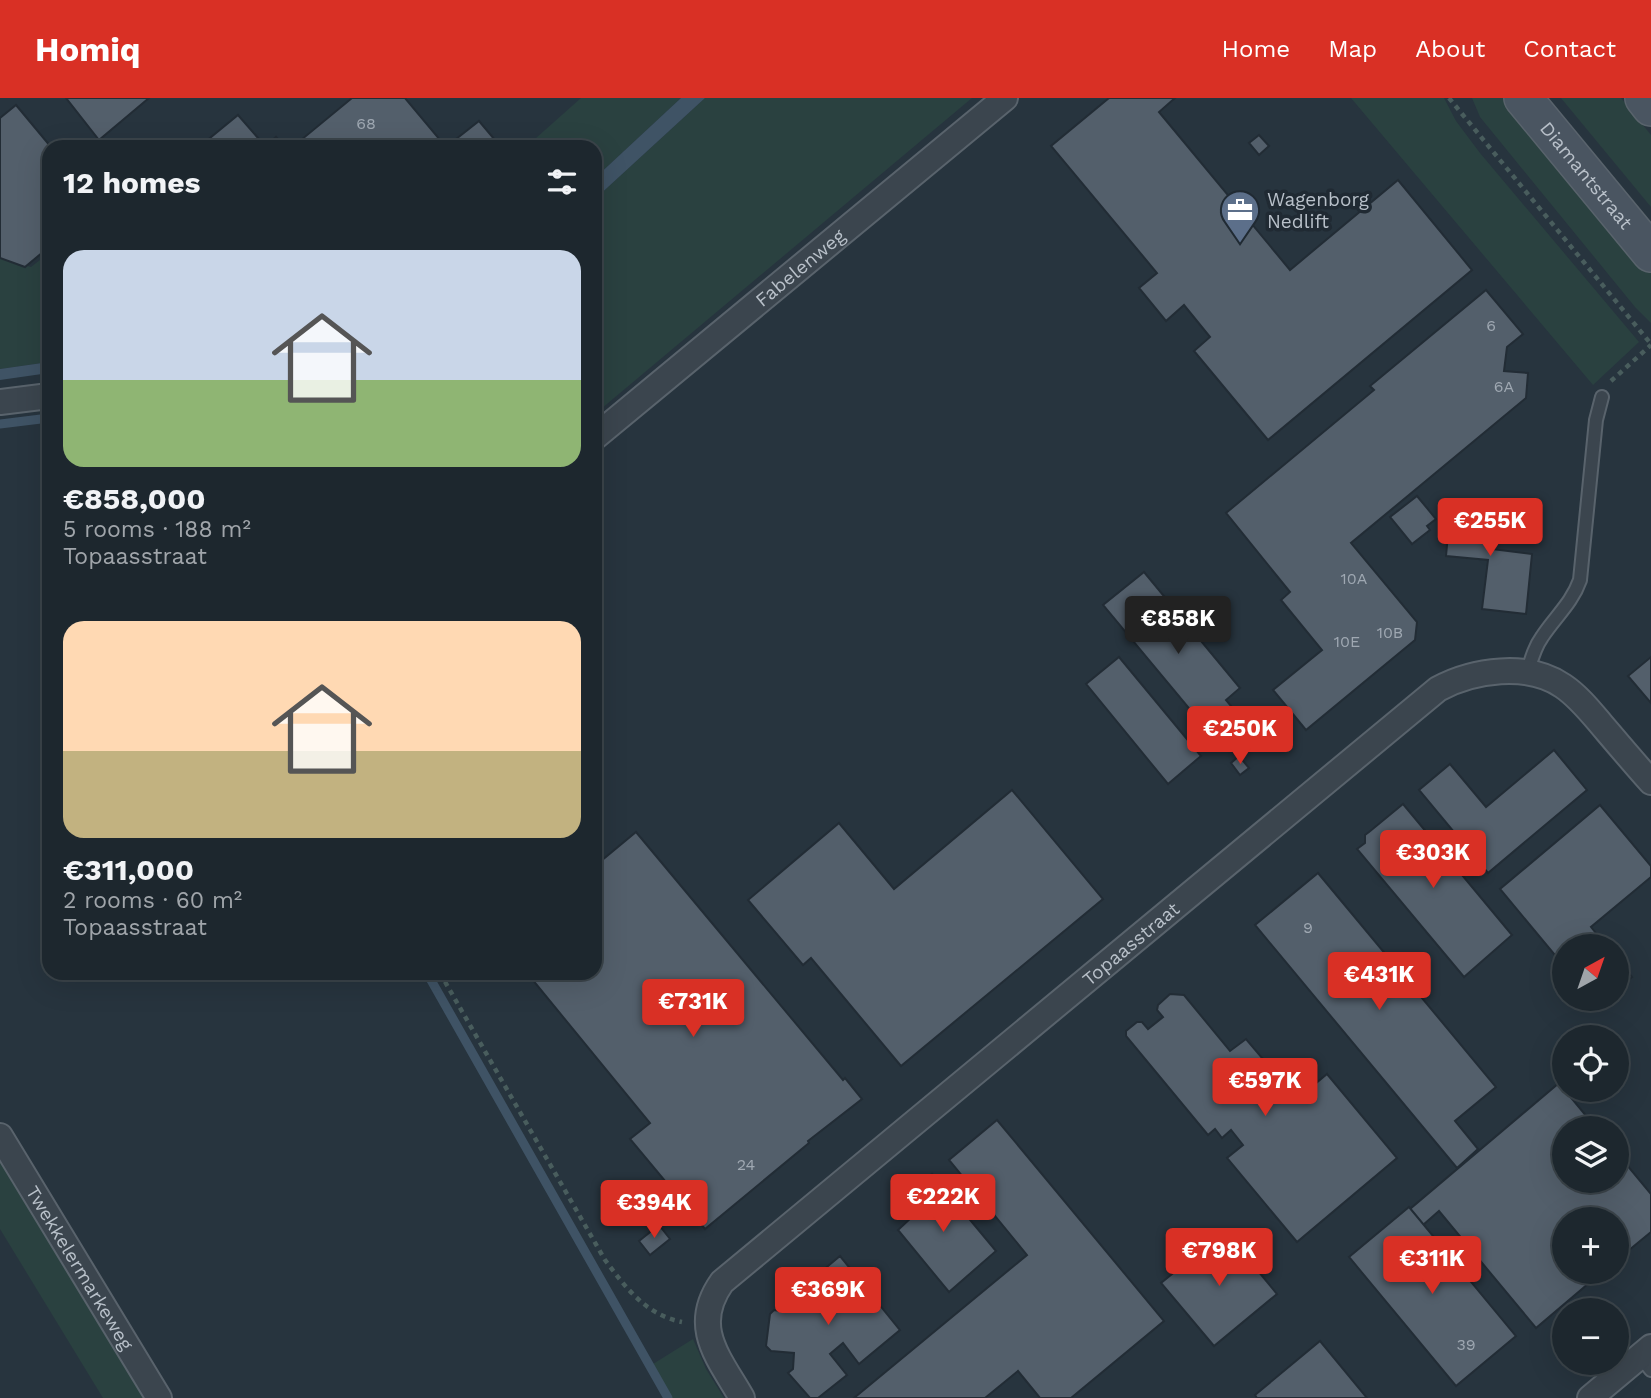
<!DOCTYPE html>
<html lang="en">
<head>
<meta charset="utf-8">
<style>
	body { margin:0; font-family:"Work Sans",sans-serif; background:#252f36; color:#f1f3f6; height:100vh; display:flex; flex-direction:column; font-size:26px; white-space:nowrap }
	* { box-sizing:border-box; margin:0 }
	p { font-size:23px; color:#a0a5aa }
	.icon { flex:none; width:38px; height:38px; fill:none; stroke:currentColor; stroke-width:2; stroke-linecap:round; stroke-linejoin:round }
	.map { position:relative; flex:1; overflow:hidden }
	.side { position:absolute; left:42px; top:42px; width:560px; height:840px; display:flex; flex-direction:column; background:#1d272e; border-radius:21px; box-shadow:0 7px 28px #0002,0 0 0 2px #3b444a }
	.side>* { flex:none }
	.needle { width:46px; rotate:40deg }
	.buttons { position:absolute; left:1552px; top:836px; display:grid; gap:14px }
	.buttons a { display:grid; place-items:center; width:77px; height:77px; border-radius:50%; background:#1d272e; box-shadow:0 7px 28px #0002,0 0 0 2px #3b444a; font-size:35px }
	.price { position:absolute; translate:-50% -60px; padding:0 16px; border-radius:7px; background:#d93025; color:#fff; font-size:23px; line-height:46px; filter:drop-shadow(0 2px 4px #0008) }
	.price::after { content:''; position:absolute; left:50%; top:42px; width:21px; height:16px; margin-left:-10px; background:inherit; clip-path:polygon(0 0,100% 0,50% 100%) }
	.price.active { background:#222; color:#fff }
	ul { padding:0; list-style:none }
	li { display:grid; align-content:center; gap:14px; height:371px; padding:0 21px }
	li span { display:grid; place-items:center; height:217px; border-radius:21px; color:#555 }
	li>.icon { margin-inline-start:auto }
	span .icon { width:126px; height:126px; fill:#fffc; stroke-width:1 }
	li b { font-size:30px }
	h2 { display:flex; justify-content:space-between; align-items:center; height:84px; padding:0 21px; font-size:30px }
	header { display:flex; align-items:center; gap:42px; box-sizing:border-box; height:98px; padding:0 35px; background:#d93025; color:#fff }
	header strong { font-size:33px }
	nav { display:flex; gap:38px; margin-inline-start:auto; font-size:24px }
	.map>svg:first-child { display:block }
	.green { fill:#2a4140 }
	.water { fill:#3f5365 }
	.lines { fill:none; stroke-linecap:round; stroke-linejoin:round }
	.stream { stroke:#3f5365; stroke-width:9 }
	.building { fill:#535f6b; stroke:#222c35; stroke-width:2 }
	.service-casing { stroke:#59636c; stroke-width:16 }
	.minor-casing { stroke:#59636c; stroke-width:28 }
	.secondary-casing { stroke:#59636c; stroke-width:40 }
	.path { stroke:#495d5d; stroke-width:4.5; stroke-dasharray:5 5; stroke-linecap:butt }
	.service { stroke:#3b454e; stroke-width:12 }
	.minor { stroke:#3b454e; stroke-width:24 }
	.secondary { stroke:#4a5561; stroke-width:37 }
	.labels { text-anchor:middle; stroke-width:7; stroke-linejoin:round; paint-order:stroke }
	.number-label { font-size:16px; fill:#9fa8b2 }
	.street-label { font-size:19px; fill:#b8c0c9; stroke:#202a33 }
	.poi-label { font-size:19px; fill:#b8c0c9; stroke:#202a33; text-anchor:start }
</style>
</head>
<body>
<header>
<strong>Homiq</strong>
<nav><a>Home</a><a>Map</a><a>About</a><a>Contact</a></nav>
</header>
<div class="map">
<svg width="1651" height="1300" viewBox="0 0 1651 1300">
	<rect width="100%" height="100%" fill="#27343e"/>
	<g class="green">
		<polygon points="581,0 681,0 595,80 595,49 526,49"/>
		<polygon points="705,0 972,0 595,316 595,101"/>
		<polygon points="1351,0 1444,0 1456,23 1480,55 1639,244 1593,287"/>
		<polygon points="1472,0 1519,0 1651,159 1651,225 1635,209 1480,19"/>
		<polygon points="1561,0 1621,0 1651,37 1651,109"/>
		<polygon points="49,155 49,264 0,271 0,159 31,169"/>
		<polygon points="0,1047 153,1300 103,1300 0,1131"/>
		<polygon points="693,1241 706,1271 724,1300 672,1300 653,1266"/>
	</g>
	<g class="water">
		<polygon points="681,0 705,0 595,101 595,80"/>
		<polygon points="49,264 49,275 0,282 0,271"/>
	</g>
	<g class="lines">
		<g class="stream">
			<polyline points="0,326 49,320"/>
			<polyline points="427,875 668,1300"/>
		</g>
	</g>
	<g class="building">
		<polygon points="66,0 149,0 99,42"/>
		<polygon points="352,0 405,0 446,49 307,49 301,42"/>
		<polygon points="1109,0 1175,0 1159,14 1290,172 1398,82 1472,172 1268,342 1194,253 1210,239 1184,207 1166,223 1139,190 1157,175 1051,48"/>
		<polygon points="16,7 51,49 49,49 49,149 25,169 0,160 0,20"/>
		<polygon points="238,17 265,48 276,39 285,49 199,49"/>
		<polygon points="479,23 495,42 487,49 446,49"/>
		<polygon points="1259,37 1269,48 1259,57 1249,45"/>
		<polygon points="1486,192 1523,236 1507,249 1504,273 1528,275 1526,300 1351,445 1417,524 1415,542 1306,632 1273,592 1322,552 1281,502 1290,494 1226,415 1374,292 1370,288"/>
		<polygon points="1417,398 1436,421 1427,428 1430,432 1412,446 1390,419"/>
		<polygon points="1451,404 1495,409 1491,451 1532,456 1526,516 1482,511 1488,462 1446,458"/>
		<polygon points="1144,474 1240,590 1226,602 1248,628 1222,650 1103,507"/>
		<polygon points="1119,559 1201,658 1168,686 1086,586"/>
		<polygon points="1651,559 1651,605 1628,578"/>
		<polygon points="1554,652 1587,692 1488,775 1419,692 1450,666 1486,709"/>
		<polygon points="1239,658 1249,670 1240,677 1231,665"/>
		<polygon points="1012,692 1103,801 901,968 811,860 803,867 748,802 839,725 894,791"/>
		<polygon points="1403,706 1512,837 1464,879 1357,751 1365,745 1365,737 1369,734"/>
		<polygon points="1600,707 1651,768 1651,779 1591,829 1607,849 1564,849 1564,868 1500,791"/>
		<polygon points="636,734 843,982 845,980 862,1001 808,1043 809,1045 705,1131 630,1041 650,1025 527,875 595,875 595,768"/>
		<polygon points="1318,775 1496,989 1455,1023 1478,1051 1457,1070 1255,827"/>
		<polygon points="1617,861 1632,879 1617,891"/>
		<polygon points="1170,896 1184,897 1230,953 1246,941 1297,1001 1327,976 1397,1060 1297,1144 1227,1060 1243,1047 1231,1032 1222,1040 1215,1031 1208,1037 1126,938 1126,933 1137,924 1142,924 1148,931 1163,919 1157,912 1158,907"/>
		<polygon points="1559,985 1597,1031 1564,1031 1564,1083 1617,1083 1617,1055 1651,1096 1651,1134 1617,1162 1617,1122 1564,1122 1564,1174 1602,1174 1536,1230 1439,1113 1423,1127 1410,1111"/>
		<polygon points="997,1022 1164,1223 1071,1300 1040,1300 1018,1273 985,1300 854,1300 1027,1157 949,1062"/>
		<polygon points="932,1076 996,1153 949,1194 898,1132 912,1119 899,1103"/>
		<polygon points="1409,1109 1516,1238 1456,1288 1349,1159"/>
		<polygon points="659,1127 670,1141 650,1157 639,1143"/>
		<polygon points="1225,1133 1277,1196 1214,1248 1161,1185"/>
		<polygon points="840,1158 900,1232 859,1266 843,1245 830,1256 847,1277 818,1300 810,1300 788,1275 793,1271 794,1255 771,1253 766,1248 770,1216 774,1212 781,1213 781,1209 798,1193"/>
		<polygon points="1320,1243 1367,1300 1257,1300 1255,1297"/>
	</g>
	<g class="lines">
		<g class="service-casing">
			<g id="service">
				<path d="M 1527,576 C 1531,563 1534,550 1542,539 C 1555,519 1572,505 1580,482 L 1596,322 L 1602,299"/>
				<polyline points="1640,1258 1651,1272"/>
			</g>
		</g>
		<g class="minor-casing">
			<g id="minor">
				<polyline points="0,304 49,298"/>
				<path id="s1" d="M 595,339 L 1005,0"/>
				<path id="s2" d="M 0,1038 L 159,1300"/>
				<path id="s3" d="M 742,1300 C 719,1260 690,1229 722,1184 L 1438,591 C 1473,572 1528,564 1563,588 C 1578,598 1590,613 1601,626 C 1618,646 1634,665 1651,684"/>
				<polyline points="1590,1300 1651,1249"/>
			</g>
		</g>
		<g class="secondary-casing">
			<g id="secondary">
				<path id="s4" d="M 1523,0 L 1651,155"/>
				<polyline points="1644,0 1651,9"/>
			</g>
		</g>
		<g class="path">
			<polyline points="1449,0 1651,246"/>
			<polyline points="1611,283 1651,247"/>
			<path d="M 440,875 L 605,1162 C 626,1190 646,1217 682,1224"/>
		</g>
		<use href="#service" class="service"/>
		<use href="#minor" class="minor"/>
		<use href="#secondary" class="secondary"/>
	</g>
	<defs>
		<g id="office-pin" transform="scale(2.0125)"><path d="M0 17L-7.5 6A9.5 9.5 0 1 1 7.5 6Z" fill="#5c6f8a" stroke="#202a33"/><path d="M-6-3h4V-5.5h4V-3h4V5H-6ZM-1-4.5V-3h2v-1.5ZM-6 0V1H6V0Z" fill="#fff"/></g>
	</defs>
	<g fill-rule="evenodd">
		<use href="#office-pin" x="1240" y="112"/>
	</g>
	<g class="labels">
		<g class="number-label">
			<text x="366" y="31">68</text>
			<text x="1491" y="233">6</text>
			<text x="1504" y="294">6A</text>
			<text x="1354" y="486">10A</text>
			<text x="1390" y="540">10B</text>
			<text x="1347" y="549">10E</text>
			<text x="1308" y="835">9</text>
			<text x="746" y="1072">24</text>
			<text x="1466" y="1252">39</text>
		</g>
		<g class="street-label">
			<text dy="7" stroke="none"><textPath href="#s4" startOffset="100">Diamantstraat</textPath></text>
			<text dy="7" stroke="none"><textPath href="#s1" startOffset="266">Fabelenweg</textPath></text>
			<text dy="7" stroke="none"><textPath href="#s3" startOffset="658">Topaasstraat</textPath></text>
			<text dy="7" stroke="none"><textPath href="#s2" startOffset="154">Twekkelermarkeweg</textPath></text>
		</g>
		<g class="poi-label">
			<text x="1267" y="108">Wagenborg<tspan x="1267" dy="22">Nedlift</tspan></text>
		</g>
	</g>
</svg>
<div class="buttons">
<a><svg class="needle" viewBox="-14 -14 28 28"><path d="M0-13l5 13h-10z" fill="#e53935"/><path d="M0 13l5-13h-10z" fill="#a0a5aa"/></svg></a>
<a><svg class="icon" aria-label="locate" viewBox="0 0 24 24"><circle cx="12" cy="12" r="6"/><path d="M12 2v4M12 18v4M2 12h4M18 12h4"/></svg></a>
<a><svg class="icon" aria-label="layers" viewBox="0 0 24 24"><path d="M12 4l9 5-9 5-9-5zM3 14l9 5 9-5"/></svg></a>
<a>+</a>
<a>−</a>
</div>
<b class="price" style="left:1490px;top:460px">€255K</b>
<b class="price active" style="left:1178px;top:558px">€858K</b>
<b class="price" style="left:1240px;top:668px">€250K</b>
<b class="price" style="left:1433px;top:792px">€303K</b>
<b class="price" style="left:1379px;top:914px">€431K</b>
<b class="price" style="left:693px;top:941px">€731K</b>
<b class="price" style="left:1265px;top:1020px">€597K</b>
<b class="price" style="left:943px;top:1136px">€222K</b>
<b class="price" style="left:654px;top:1142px">€394K</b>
<b class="price" style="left:1219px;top:1190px">€798K</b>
<b class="price" style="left:1432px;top:1198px">€311K</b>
<b class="price" style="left:828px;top:1229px">€369K</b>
<section class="side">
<h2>12 homes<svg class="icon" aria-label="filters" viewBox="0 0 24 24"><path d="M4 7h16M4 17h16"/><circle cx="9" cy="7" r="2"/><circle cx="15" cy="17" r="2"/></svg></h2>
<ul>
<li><span style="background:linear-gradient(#c9d6e8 60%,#8fb573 0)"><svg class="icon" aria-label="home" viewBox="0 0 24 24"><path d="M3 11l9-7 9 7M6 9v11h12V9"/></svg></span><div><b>€858,000</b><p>5 rooms · 188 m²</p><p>Topaasstraat</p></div></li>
<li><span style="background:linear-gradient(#ffd9b3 60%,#c2b280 0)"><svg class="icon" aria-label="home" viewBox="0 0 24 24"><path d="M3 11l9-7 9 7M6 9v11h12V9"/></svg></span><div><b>€311,000</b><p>2 rooms · 60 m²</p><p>Topaasstraat</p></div></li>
</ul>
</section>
</div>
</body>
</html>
